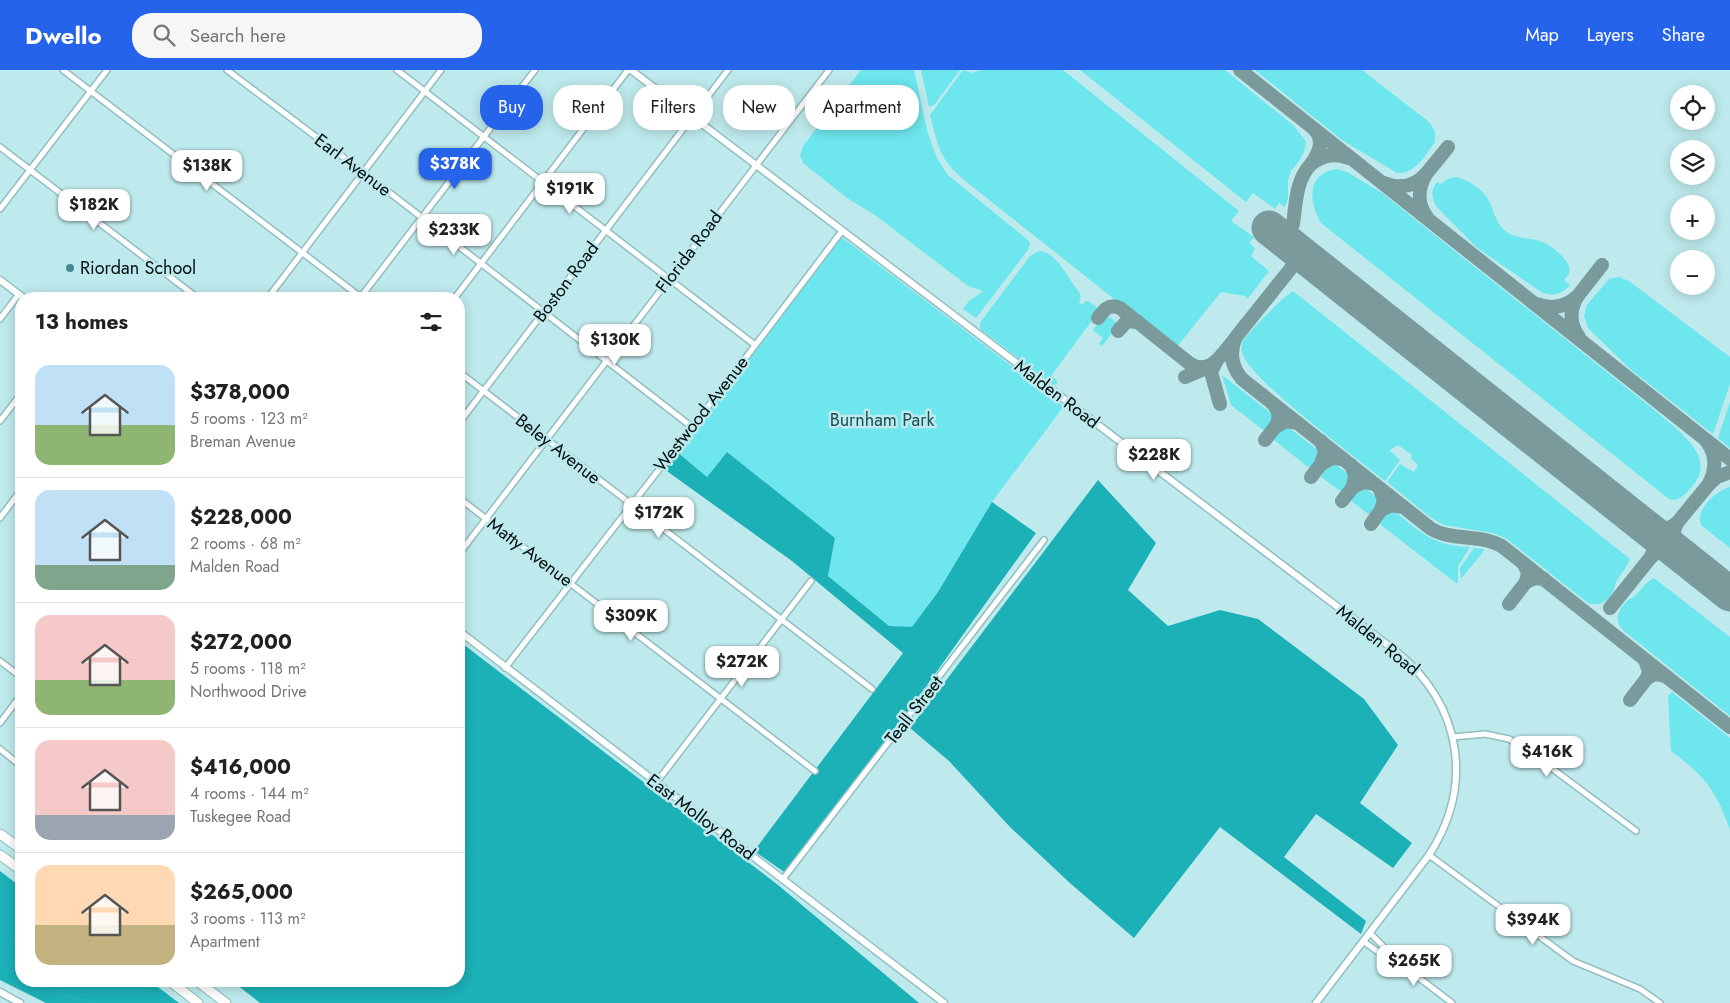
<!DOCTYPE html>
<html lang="en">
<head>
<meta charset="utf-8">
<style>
	body { margin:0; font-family:Jost,sans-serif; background:#f6f6f6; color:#202124; height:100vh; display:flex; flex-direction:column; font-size:19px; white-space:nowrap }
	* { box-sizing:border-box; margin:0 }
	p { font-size:16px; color:#757577 }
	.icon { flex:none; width:28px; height:28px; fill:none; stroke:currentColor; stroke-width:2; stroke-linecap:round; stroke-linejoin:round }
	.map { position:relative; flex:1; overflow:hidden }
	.panel { position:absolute; left:15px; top:222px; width:450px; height:695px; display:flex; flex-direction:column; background:#fff; border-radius:20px; box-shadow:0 2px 12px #0003 }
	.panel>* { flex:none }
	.banner { position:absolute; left:480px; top:15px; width:475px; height:45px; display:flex; gap:10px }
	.controls { position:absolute; left:1670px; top:15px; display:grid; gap:10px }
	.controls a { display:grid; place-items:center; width:45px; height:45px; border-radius:50%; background:#fff; box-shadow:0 2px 12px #0003; font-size:25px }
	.price { position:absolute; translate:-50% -42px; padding:0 11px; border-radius:10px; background:#fff; color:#222; font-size:16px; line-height:32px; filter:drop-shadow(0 1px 2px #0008) }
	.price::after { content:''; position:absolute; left:50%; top:30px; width:15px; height:11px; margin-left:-8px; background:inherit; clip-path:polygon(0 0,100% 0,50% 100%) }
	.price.on { background:#2563eb; color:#fff }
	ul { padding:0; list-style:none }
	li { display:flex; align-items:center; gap:15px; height:125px; padding:0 20px }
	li+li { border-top:1px solid #e0e0e0 }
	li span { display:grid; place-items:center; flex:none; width:140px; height:100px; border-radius:15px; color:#555 }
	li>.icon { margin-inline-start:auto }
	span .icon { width:60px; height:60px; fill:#fffc; stroke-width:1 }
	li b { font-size:21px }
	h2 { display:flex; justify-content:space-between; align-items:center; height:60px; padding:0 20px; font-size:21px }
	.tag { padding:0 18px; border-radius:20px; background:#fff; box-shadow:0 2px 12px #0003; font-size:18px; line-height:45px }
	.tag.on { background:#2563eb; color:#fff }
	header { display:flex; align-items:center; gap:30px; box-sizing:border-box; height:70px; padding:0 25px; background:#2563eb; color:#fff }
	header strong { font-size:24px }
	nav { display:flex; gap:28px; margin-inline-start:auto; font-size:18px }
	.search { width:350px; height:45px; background:#f6f6f6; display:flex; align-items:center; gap:12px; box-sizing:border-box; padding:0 18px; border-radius:20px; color:#757577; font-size:19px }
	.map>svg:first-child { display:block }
	.green { fill:#6de6ed }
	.forest { fill:#1cb0b7 }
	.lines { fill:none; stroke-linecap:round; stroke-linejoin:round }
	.stream { stroke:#2bb7be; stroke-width:1 }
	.taxiway { stroke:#7a9a9c; stroke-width:14 }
	.runway { stroke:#7a9a9c; stroke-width:35 }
	.minor-casing { stroke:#92bec0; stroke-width:8 }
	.tertiary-casing { stroke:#92bec0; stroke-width:9 }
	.motorway-casing { stroke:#92bec0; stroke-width:11 }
	.minor { stroke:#fff; stroke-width:5 }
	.tertiary { stroke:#fff; stroke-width:6 }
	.motorway { stroke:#fff; stroke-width:9 }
	.poi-dot { fill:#438b8f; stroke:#beeaed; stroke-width:2 }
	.labels { text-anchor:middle; stroke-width:5; stroke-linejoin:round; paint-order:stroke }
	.street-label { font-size:18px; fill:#010e0f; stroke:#beeaed }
	.poi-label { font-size:18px; fill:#010e0f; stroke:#beeaed; text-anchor:start }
	.park-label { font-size:18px; fill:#195054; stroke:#beeaed }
</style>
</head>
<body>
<header>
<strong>Dwello</strong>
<div class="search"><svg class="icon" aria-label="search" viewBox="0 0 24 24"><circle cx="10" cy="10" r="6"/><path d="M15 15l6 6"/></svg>Search here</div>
<nav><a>Map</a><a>Layers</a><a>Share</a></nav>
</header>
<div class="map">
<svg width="1730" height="933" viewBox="0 0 1730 933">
	<rect width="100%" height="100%" fill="#beeaed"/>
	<g class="green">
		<path d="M 861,0 L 914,0 C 923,35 925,75 948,105 L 1028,170 L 1030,173 L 1028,180 L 976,248 L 963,239 L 969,231 L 983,221 L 968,216 L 875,145 L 847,128 L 803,93 L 800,85 L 803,76 Z"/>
		<polygon points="921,0 960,0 934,35 929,37"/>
		<path d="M 963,0 L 973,3 L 980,0 L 1063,0 L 1239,141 L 1231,151 L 1254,167 L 1249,173 L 1255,178 L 1251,186 L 1269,201 L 1249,227 L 1248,229 L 1245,226 L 1221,222 L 1176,278 L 969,114 C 940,90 939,81 930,45 Z"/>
		<polygon points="1080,0 1225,0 1294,56 1305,70 1306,73 1304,82 1299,91 1291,101 1288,110 1288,128 1285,137 1279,133 1275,139 1253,123 1246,132"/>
		<path d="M 1255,0 L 1362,0 L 1429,52 L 1435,61 L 1435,72 C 1425,85 1416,104 1397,103 L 1342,70 Z"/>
		<path d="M 1338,99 L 1347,102 L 1382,123 L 1657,342 C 1679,362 1721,388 1689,420 C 1684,426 1677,432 1669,429 L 1321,153 C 1308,131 1307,102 1338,99 Z"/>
		<path d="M 1455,107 C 1466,108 1484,120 1489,131 C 1494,140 1495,151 1503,159 C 1514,170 1529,167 1543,172 C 1552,176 1573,192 1569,203 C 1568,206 1566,207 1564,210 L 1570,215 C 1562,224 1552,227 1541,222 L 1476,177 L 1436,136 C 1431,127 1431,119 1437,112 L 1441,114 L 1448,109 Z"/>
		<polygon points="840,168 843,168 1064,336 992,432 938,522 912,558 889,556 828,506 835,468 727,382 707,407 676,381"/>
		<path d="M 1039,181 C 1055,182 1065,202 1073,214 C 1075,217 1079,221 1080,224 C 1081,227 1080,230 1079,232 L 1082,235 L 1086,231 L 1088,231 L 1098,238 L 1099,241 L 1051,306 L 1057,310 L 1057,313 L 1054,315 L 980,259 L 980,254 L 982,250 L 1030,186 Z"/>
		<polygon points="1619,207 1629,211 1730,287 1730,314 1713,364 1630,299 1588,258 1584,246 1587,235 1609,209"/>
		<path d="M 1293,221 L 1630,489 C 1627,497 1622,502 1618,509 C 1615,512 1615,517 1614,520 C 1608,531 1600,537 1588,533 L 1507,469 L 1493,463 L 1444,455 L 1430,447 L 1387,412 L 1400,394 L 1414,402 L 1418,395 L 1411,388 L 1412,385 L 1398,375 L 1391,379 L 1390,381 L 1400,390 L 1385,411 C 1361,391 1243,305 1242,281 C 1241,279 1242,275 1242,273 C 1247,263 1283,227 1293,221 Z"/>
		<polygon points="1104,245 1108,246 1116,252 1117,257 1102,276 1099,274 1103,268 1093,260"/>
		<polygon points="1222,305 1272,344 1273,349 1267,358 1263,360 1231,335"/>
		<polygon points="1730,332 1730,378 1718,368"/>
		<polygon points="1285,357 1288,357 1319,381 1318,387 1312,396 1308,397 1274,370 1277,363"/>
		<polygon points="1331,393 1334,393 1352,407 1350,415 1343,423 1321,407 1323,401"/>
		<polygon points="1359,416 1362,416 1378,428 1377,436 1370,444 1367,443 1350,430 1349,426"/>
		<path d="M 1730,417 L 1730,478 L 1701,455 C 1695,439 1716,421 1730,417 Z"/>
		<path d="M 1394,441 C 1420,462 1434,476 1470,477 L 1458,496 L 1458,513 L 1456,513 L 1381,455 L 1380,452 L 1387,442 Z"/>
		<polygon points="1474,478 1484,479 1483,482 1461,509 1460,498"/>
		<path d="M 1654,508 L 1730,567 L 1730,646 L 1624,561 C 1613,551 1618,540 1627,531 C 1630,528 1634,527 1637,524 C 1644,516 1644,514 1654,508 Z"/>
		<path d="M 1672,622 L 1730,668 L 1730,760 C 1716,720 1705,706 1671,681 L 1668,626 Z"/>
	</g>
	<g class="forest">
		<polygon points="676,381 707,407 727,382 835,468 828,506 889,556 912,557 938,522 992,432 1036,463 922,622 787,804 754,781 903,583 792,491 664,399"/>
		<polygon points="1098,410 1156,473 1128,520 1168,556 1220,540 1258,549 1364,629 1398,675 1360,733 1412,773 1393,798 1316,744 1284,787 1366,851 1361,864 1220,757 1134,868 1071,814 1010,757 949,691 910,658"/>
		<polygon points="459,571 778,815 919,933 260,933 232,911 459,911"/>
		<polygon points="0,801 21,817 21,911 150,911 179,933 46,933 0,910"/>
	</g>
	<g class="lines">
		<g class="stream">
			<polyline points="0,860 21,876"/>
			<polyline points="50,911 64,925 96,933"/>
		</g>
		<g class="taxiway">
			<polyline points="1240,0 1730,389"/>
			<path d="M 1314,59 C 1325,70 1319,83 1311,94 C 1323,85 1334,83 1349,88"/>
			<polyline points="1426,104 1448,77"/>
			<path d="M 1384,113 C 1399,119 1414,117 1426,104 C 1418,118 1417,134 1427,147"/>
			<path d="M 1293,154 C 1296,132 1296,110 1311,94"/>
			<path d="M 1292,197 L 1236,267 C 1229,282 1231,296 1242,309 L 1430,458 C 1451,472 1481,463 1503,477 L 1730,657"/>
			<polyline points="1577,227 1602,195"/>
			<path d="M 1537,234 C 1552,240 1565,237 1577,227 C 1569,241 1570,255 1579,267"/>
			<path d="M 1098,248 C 1104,240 1109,233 1120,238 L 1189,293 C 1210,307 1222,284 1234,270"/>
			<polyline points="1118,261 1127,251 1138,252"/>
			<polyline points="1216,292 1211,302 1220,334"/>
			<polyline points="1185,307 1206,298"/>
			<path d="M 1273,334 C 1280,342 1280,349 1275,357 L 1286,351 L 1298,353"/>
			<polyline points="1265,370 1275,357"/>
			<polyline points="1321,371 1325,382 1321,394 1332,388 1343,389"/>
			<path d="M 1707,372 C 1717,386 1716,399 1709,414 L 1717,407 L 1730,402"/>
			<polyline points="1351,395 1355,405 1353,417 1364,412 1374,414"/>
			<polyline points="1311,407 1321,394"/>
			<polyline points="1380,419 1384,431 1381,440 1392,435 1403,437"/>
			<path d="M 1613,429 C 1631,443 1654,472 1677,453 C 1663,479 1701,499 1718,512"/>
			<polyline points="1342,431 1353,417"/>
			<polyline points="1677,453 1709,414"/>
			<polyline points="1371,454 1381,440"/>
			<path d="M 1642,455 C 1653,464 1657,474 1651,487 C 1662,478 1672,479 1683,487"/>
			<polyline points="1524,494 1528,503 1526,512 1535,508 1544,509"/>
			<polyline points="1509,534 1526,512"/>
			<polyline points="1610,538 1651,487"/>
			<polyline points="1645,590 1649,601 1647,608 1655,604 1665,606"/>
			<polyline points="1630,630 1647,608"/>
		</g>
		<polyline class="runway" points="1269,158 1730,524"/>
		<g class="minor-casing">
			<g id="minor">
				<polyline points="63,0 363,229"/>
				<polyline points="227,0 363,102 692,357"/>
				<polyline points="397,0 755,275"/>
				<polyline points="0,77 199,229"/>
				<polyline points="0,139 107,0"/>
				<polyline points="360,228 535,0"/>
				<polyline points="267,229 441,0"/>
				<polyline points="454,229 628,0"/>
				<polyline points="0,249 19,224"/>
				<polyline points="459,302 872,619"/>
				<polyline points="0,351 21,324"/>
				<polyline points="459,353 728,0"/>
				<polyline points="459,428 815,701"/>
				<polyline points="0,448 21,420"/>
				<polyline points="459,484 829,0"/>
				<polyline points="0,591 21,607"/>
				<polyline points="505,598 744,290 842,161"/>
				<polyline points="0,653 21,625"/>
				<polyline points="1453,667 1485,664 1509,669 1530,682 1636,761"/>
				<polyline points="0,679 21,696"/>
				<polyline points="656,713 811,511"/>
				<polyline points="1429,785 1573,891 1640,919 1660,933"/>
				<polyline points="783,809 1044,470"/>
				<polyline points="1370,863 1383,876 1388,885"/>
				<polyline points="1363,871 1378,882 1389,885 1452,933"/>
			</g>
		</g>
		<g class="tertiary-casing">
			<g id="tertiary">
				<path d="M 631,0 L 1397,582 C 1461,635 1475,714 1429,785 L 1316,933"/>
				<polyline points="0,210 25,229"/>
				<polyline points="459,561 944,933"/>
				<polyline points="0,922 20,933"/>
			</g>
		</g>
		<g class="motorway-casing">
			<g id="motorway">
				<polyline points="0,764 21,779"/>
				<polyline points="0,785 21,800"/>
				<polyline points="170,911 198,933"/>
				<polyline points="197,911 226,933"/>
			</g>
		</g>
		<use href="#minor" class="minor"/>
		<use href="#tertiary" class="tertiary"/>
		<use href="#motorway" class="motorway"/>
	</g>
	<circle class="poi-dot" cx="70" cy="198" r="5"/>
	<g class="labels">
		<g class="street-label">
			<text transform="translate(353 95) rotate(37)" y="6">Earl Avenue</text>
			<text transform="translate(689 182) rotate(-53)" y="6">Florida Road</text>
			<text transform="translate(566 212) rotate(-53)" y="6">Boston Road</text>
			<text transform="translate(1057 324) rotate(37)" y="6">Malden Road</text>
			<text transform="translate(701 344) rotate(-52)" y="6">Westwood Avenue</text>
			<text transform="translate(558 379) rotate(38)" y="6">Beley Avenue</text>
			<text transform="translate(530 482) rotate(37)" y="6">Matty Avenue</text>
			<text transform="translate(1378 570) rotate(39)" y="6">Malden Road</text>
			<text transform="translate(914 640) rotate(-52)" y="6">Teall Street</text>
			<text transform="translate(701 747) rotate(37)" y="6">East Molloy Road</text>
		</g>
		<g class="poi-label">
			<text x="80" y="204">Riordan School</text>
		</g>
		<g class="park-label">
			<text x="882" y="356">Burnham Park</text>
		</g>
	</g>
</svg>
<div class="controls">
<a><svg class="icon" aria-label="locate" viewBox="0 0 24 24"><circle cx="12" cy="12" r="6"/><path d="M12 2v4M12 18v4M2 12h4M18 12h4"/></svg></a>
<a><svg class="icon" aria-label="layers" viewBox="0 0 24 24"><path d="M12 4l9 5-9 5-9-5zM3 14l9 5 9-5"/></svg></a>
<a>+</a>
<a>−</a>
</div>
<b class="price on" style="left:455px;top:120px">$378K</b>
<b class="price" style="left:207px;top:122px">$138K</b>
<b class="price" style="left:570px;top:145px">$191K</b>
<b class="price" style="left:94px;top:161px">$182K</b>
<b class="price" style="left:454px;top:186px">$233K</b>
<b class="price" style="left:615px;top:296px">$130K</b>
<b class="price" style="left:1154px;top:411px">$228K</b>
<b class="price" style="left:659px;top:469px">$172K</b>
<b class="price" style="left:631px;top:572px">$309K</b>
<b class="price" style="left:742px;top:618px">$272K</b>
<b class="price" style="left:1547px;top:708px">$416K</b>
<b class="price" style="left:1533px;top:876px">$394K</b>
<b class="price" style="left:1414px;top:917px">$265K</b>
<div class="banner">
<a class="tag on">Buy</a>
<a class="tag">Rent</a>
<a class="tag">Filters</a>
<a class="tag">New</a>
<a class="tag">Apartment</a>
</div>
<section class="panel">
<h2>13 homes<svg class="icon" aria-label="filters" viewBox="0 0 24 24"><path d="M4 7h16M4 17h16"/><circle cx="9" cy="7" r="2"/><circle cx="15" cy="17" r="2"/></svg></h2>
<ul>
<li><span style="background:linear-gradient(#bfe0f5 60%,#8fb573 0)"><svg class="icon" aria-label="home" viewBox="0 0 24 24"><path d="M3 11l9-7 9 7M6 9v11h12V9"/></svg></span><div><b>$378,000</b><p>5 rooms · 123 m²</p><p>Breman Avenue</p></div></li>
<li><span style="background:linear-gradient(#bfe0f5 75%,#7fa58c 0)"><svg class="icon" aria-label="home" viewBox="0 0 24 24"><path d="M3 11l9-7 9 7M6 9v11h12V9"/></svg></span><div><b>$228,000</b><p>2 rooms · 68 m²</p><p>Malden Road</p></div></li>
<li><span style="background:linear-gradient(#f6c9c9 65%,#8fb573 0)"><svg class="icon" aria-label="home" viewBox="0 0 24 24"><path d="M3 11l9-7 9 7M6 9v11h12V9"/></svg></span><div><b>$272,000</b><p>5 rooms · 118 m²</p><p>Northwood Drive</p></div></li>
<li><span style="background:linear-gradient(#f6c9c9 75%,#9aa5b1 0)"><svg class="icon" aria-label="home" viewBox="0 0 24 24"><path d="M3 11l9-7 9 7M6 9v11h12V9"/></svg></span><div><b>$416,000</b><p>4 rooms · 144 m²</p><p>Tuskegee Road</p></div></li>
<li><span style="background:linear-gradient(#ffd9b3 60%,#c2b280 0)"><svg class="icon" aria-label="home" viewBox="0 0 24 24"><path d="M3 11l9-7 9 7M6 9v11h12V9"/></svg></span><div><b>$265,000</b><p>3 rooms · 113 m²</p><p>Apartment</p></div></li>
</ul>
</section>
</div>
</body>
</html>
